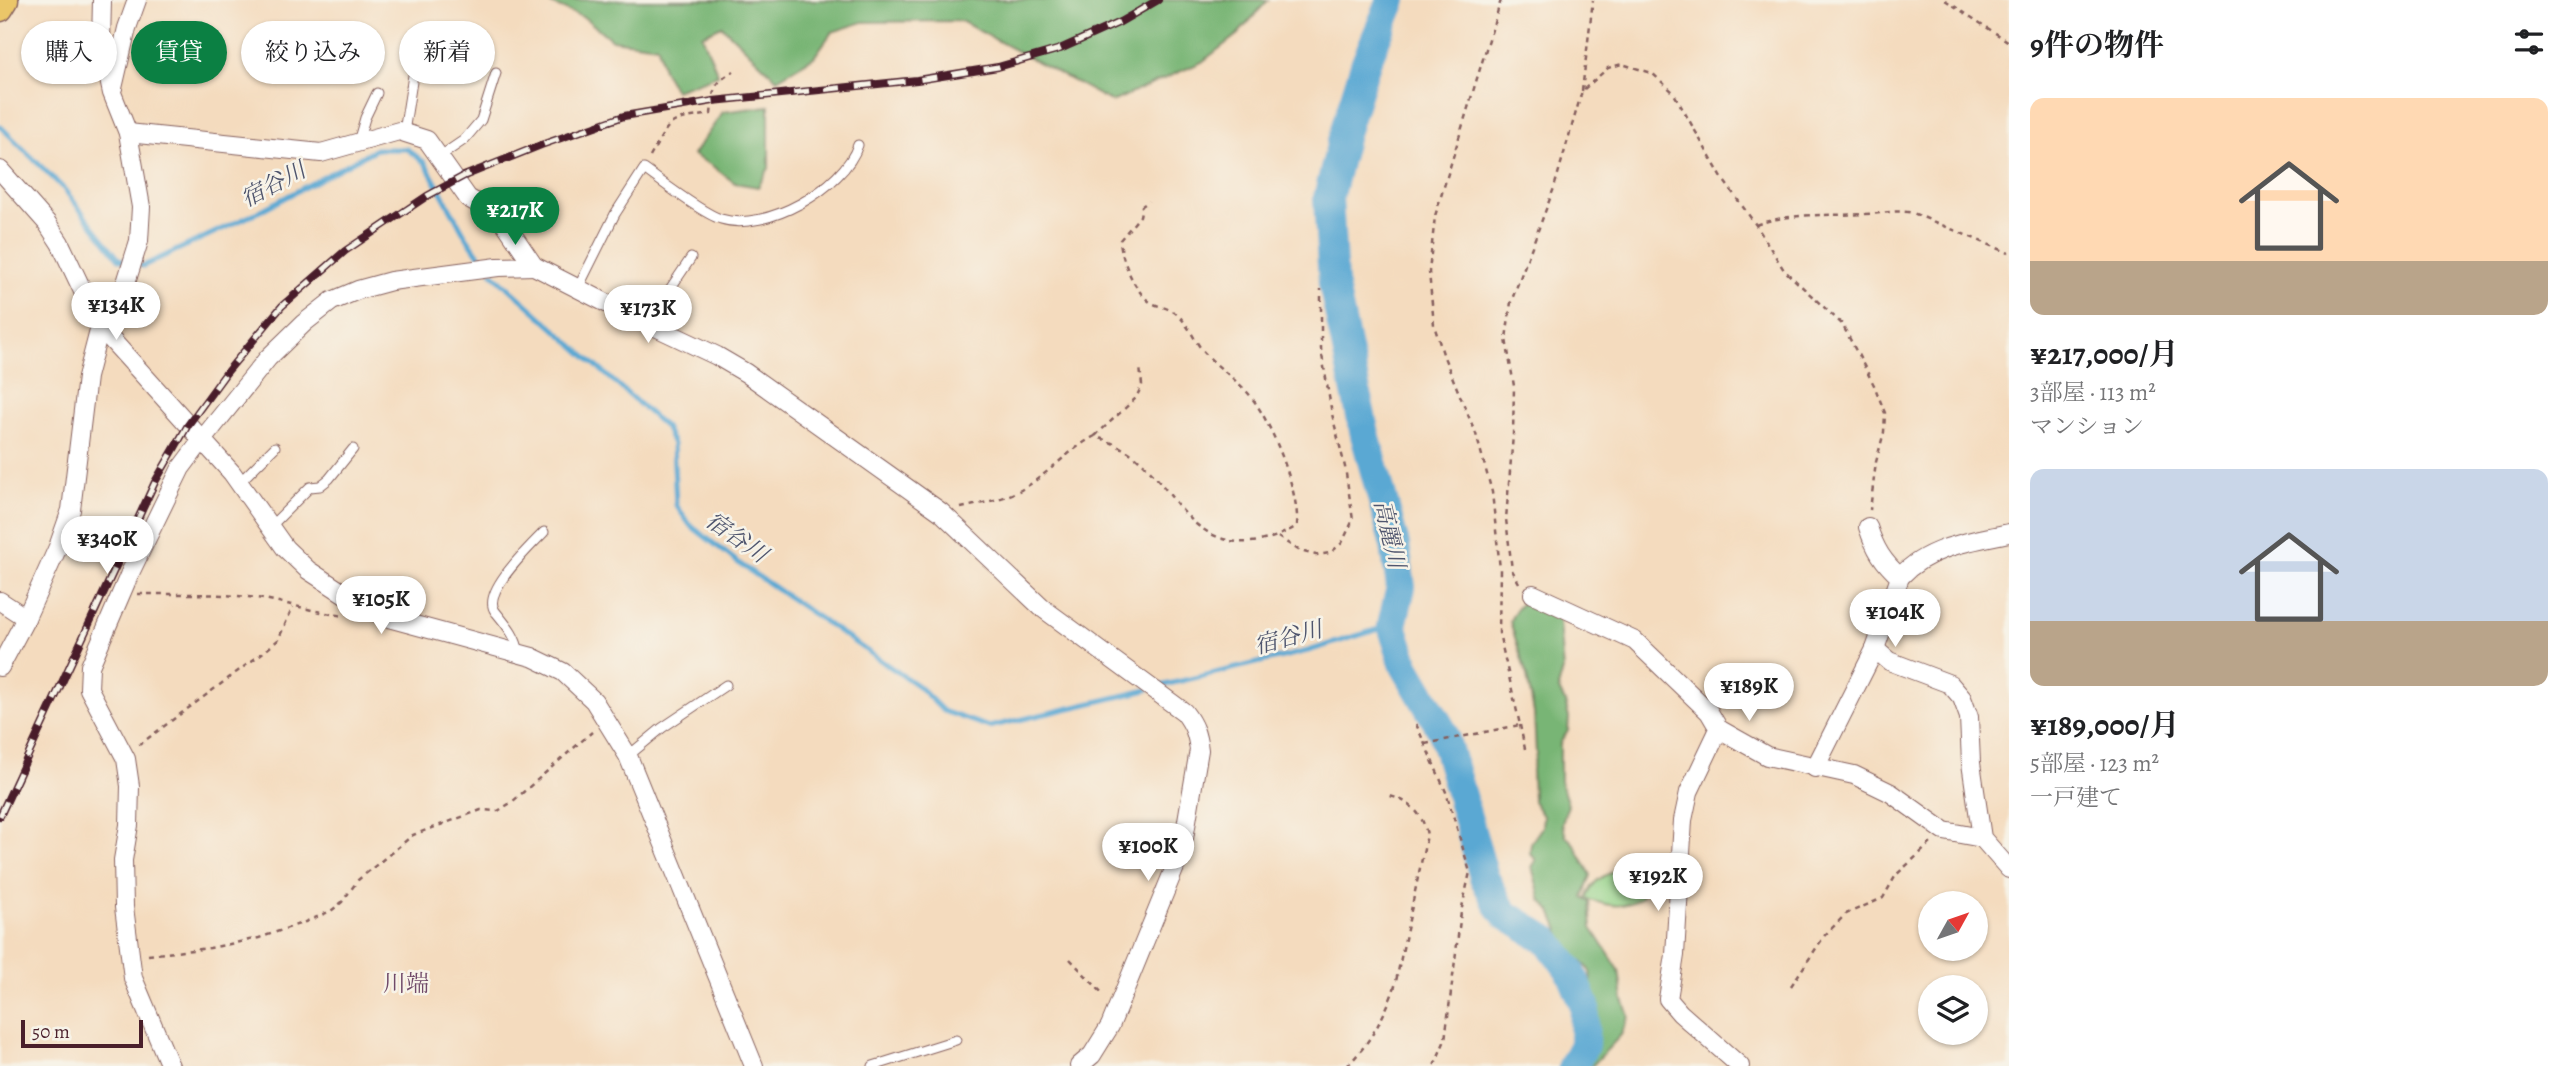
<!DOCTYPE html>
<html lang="ja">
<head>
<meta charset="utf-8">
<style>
	body { margin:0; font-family:Alegreya,"Noto Serif JP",serif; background:#f6f6f6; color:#202124; height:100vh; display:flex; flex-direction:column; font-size:26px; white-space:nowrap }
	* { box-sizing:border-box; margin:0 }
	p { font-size:23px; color:#757577 }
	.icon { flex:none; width:38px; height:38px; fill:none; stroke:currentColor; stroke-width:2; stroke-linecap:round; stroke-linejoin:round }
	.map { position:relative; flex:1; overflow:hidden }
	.details { display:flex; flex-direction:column; background:#fff; width:560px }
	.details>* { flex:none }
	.top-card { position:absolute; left:21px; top:21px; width:665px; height:63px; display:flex; gap:14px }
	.needle { width:46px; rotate:50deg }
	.controls { position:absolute; left:1918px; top:891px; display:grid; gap:14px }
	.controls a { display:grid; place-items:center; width:70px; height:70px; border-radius:50%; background:#fff; box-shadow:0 2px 5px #0004; font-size:35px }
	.scale { position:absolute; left:21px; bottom:18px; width:122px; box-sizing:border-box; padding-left:7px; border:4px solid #4a1f2b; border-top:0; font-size:19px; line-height:24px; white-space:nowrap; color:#4a1f2b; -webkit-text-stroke:5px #f7f3e8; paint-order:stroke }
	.price { position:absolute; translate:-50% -60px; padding:0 16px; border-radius:24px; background:#fff; color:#222; font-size:23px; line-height:46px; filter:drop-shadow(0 2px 4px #0008) }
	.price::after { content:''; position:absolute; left:50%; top:42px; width:21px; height:16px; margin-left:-10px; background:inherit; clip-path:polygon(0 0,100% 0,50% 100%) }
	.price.selected { background:#0b8043; color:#fff }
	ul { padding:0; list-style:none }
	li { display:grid; align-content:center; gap:14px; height:371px; padding:0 21px }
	li span { display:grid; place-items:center; height:217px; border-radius:14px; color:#555 }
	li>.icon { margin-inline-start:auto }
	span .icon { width:126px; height:126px; fill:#fffc; stroke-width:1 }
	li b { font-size:30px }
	h2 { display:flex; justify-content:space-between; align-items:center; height:84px; padding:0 21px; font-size:30px }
	.tag { padding:0 24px; border-radius:32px; background:#fff; box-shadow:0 2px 5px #0004; font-size:24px; line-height:63px }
	.tag.selected { background:#0b8043; color:#fff }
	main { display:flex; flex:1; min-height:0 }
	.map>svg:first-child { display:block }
	.green { fill:#95d389; stroke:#70795a; stroke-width:2 }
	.forest { fill:#78b575; stroke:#616a50; stroke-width:2 }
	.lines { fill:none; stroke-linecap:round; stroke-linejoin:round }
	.stream { stroke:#5aa8d3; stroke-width:5 }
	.river { stroke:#5aa8d3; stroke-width:30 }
	.lane-casing { stroke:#86615e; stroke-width:11 }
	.street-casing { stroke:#86615e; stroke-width:20 }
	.primary-casing { stroke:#86615e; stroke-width:29 }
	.path { stroke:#86615e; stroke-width:2.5; stroke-dasharray:5 5; stroke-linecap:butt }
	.lane { stroke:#fff; stroke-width:9 }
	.street { stroke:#fff; stroke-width:18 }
	.primary { stroke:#ebc669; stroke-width:26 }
	.rail-casing { stroke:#4a1f2b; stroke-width:8 }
	.rail { stroke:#f7f3e8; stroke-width:5; stroke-dasharray:16; stroke-linecap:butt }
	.labels { text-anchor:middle; stroke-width:5; stroke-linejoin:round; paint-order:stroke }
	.water-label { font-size:23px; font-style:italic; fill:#50566e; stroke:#f7f3e8 }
	.neighbourhood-label { font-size:23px; fill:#704a69; stroke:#f7f3e8 }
</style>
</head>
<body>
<main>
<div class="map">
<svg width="2009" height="1066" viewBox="0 0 2009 1066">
	<rect width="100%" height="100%" fill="#f7f3e8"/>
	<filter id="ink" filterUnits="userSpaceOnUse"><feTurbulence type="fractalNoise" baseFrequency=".0143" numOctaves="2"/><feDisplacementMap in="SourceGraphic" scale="14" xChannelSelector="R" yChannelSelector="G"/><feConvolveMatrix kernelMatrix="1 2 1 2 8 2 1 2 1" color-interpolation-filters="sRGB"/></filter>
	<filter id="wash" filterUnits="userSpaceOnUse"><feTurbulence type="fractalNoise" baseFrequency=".00686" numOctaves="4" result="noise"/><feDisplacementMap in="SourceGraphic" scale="28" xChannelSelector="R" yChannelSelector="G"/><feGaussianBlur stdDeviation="1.57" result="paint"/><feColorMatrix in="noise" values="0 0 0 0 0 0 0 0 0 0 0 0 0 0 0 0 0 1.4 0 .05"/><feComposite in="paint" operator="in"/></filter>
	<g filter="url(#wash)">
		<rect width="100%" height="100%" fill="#f4dbbe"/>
		<path class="green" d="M 1618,871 L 1637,877 L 1645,884 L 1641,897 C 1620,911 1609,905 1586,899 C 1592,882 1601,875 1618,871 Z"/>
		<g class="forest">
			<polygon points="542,0 1268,0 1238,34 1202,62 1112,102 961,21 863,22 832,32 814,57 777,79 722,26 702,35 718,75 675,90 663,70 658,46 612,40 585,18"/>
			<polygon points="769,106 769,168 758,187 735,183 711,165 693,155 723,112"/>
			<path d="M 1531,598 L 1558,610 L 1563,670 L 1558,688 L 1565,702 L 1569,718 L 1568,731 L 1560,743 L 1560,781 L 1568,805 L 1562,824 L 1566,836 L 1574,844 L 1591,875 L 1583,898 L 1590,902 L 1592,928 L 1619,970 L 1623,1000 L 1629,1016 L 1621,1035 L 1592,1066 L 1584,1064 L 1594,1039 L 1590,970 L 1582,962 L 1561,951 L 1561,935 L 1551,911 L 1541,900 L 1532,867 L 1536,860 L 1530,853 L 1531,843 L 1542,827 L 1543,816 L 1533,801 L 1532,769 L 1536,754 L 1534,713 L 1527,676 L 1510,621 C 1515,610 1519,603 1531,598 Z"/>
		</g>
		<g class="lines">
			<g class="stream">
				<polyline points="0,126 64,189 119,259 143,266 252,215 376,149 407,149 425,163 465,235 486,265"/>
				<polyline points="492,273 665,427 673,444 676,505 690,525 740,564 918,686 943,711 989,727 1147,690"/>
				<polyline points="1156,687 1308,651 1392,625"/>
			</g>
			<polyline class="river" points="1392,0 1366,62 1345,130 1328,198 1333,283 1365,435 1395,545 1401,587 1392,625 1405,666 1443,732 1484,877 1498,904 1506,915 1548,941 1571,972 1585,1006 1584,1045 1573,1066"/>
		</g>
	</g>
	<g filter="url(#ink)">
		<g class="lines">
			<g class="lane-casing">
				<g id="lane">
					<polyline points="404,132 414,69"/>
					<polyline points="358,142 365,118 377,93"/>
					<polyline points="439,157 464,140 481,120 496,73"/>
					<path d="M 578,288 L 615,214 L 644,169 C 661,181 703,214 721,219 C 765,233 844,188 858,145"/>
					<polyline points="647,323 691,258"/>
					<polyline points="239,483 275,447"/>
					<polyline points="270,527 310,487 320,486 329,479 353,449"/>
					<path d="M 519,653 C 516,635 506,625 495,611 C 481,592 531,546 544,532"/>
					<polyline points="628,756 662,728 726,685"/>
					<polyline points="873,1066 956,1040"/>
				</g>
			</g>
			<g class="street-casing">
				<g id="street">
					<polyline points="113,88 127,28 137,0"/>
					<path d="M 128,133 L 321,153 L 399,131 L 427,140 L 468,198 L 500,216 L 534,266 L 624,312 L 717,356 L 746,373 L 941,512 L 1041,607 L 1184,712 C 1194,725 1197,734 1199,750 L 1182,850 L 1110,1026 L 1092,1055 L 1079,1066"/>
					<polyline points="0,170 47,223 60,243 100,327 232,473 285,548 308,570 354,600 385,617 532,657 563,672 594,701 628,756 754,1066"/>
					<path d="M 1900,577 C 1927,547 1971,541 2009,533"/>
					<polyline points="1533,594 1635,641 1709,712 1719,729 1767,756 1854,775 1891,793 1944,831 1982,838"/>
					<polyline points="0,601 26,618"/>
					<polyline points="1875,649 1889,661 1950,684 1962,698 1969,717 1971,763 1982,838 2009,869"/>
					<polyline points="0,667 26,618 58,547 71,510 87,377 100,327 125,286 139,241 141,207 128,133 112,93 101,43 102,0"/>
					<polyline points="1719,729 1689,792 1683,820 1675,955 1668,999 1680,1013 1740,1066"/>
					<path d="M 1815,768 L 1875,649 L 1900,577 C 1883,562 1875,549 1868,527"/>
					<polyline points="170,1066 133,978 124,907 123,860 129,825 130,786 126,759 89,689 90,666 130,573 181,468 202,440 268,358 304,323 332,301 358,290 391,281 498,267 534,266"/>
				</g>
			</g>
			<g class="primary-casing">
				<polyline id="primary" points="0,8 5,0"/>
			</g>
			<g class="path">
				<polyline points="1945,0 2009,42"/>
				<polyline points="1582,91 1593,0"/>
				<path d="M 650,157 C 672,117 667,121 711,114 C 714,89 711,85 734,71"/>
				<path d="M 1756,225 C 1790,212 1828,216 1865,214 C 1882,214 1896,209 1913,213 L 2009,253"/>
				<polyline points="1095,436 1136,398 1142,385 1140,367"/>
				<path d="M 961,508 C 983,503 1010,498 1029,485 C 1052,470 1070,449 1095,436 C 1110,442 1125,448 1138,459 C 1160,477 1174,505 1196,524 C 1228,550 1264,546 1297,526 C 1300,492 1270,417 1247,392 C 1233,377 1216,366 1203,351 C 1194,340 1189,326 1179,316 C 1170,307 1160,308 1150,302 C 1134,291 1121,258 1120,240 L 1140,216 L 1142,206 L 1149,201"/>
				<polyline points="1278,537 1300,551 1316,555 1330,553 1342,543 1353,520 1345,467 1332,414 1321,349 1321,289"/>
				<polyline points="1519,583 1512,570 1506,519 1513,435 1514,386 1506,339 1511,302 1554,188 1582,91 1608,68 1622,64 1652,73 1673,92 1722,178 1756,225 1784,270 1842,324 1874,385 1885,413 1884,432 1876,462 1870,510"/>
				<path d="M 138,594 C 177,594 217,593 256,598 C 287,602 315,613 346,616"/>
				<polyline points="1416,724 1446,792 1470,872 1461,912 1445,1040 1434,1066"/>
				<polyline points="1520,725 1525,749"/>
				<polyline points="1425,744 1520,725 1499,633 1500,569 1492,492 1476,434 1444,357 1434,325 1429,272 1435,216 1501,0"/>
				<polyline points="139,745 265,651 278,640 293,607"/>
				<polyline points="148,955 210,948 259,938 305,922 331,911 342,902 358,880 413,835 481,810 498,811 512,802 592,732"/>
				<polyline points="1070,959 1104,995"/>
				<polyline points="1791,986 1825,935 1846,914 1883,898 1896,875 1931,843"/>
				<path d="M 1347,1066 C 1370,1043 1385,1016 1395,986 L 1427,835 C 1423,814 1410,801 1390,796"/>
			</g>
			<use href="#lane" class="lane"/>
			<use href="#street" class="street"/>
			<use href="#primary" class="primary"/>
			<g class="rail-casing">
				<polyline id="rail" points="0,816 155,482 188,425 226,373 282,306 345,251 427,196 464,176 541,145 624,116 713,101 917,80 998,67 1060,49 1120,22 1158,0"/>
			</g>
			<use href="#rail" class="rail"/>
		</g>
	</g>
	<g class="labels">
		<g class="water-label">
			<text transform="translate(273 184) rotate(-28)" y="8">宿谷川</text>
			<text transform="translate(1390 534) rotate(77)" y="8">高麗川</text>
			<text transform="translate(737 537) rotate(35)" y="8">宿谷川</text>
			<text transform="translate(1288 637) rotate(-15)" y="8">宿谷川</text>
		</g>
		<g class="neighbourhood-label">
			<text x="406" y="991">川端</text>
		</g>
	</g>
</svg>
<div class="controls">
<a><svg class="needle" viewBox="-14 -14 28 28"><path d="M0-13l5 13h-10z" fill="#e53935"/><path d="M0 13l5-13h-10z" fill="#757577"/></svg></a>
<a><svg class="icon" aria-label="layers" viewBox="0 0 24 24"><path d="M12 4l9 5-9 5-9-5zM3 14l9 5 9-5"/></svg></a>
</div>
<div class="scale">50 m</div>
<b class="price selected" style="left:515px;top:247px">¥217K</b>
<b class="price" style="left:116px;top:342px">¥134K</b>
<b class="price" style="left:648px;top:345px">¥173K</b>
<b class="price" style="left:107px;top:576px">¥340K</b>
<b class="price" style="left:381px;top:636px">¥105K</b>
<b class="price" style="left:1895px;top:649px">¥104K</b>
<b class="price" style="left:1749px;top:723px">¥189K</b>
<b class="price" style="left:1148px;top:883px">¥100K</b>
<b class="price" style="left:1658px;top:913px">¥192K</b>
<div class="top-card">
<a class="tag">購入</a>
<a class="tag selected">賃貸</a>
<a class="tag">絞り込み</a>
<a class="tag">新着</a>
</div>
</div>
<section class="details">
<h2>9件の物件<svg class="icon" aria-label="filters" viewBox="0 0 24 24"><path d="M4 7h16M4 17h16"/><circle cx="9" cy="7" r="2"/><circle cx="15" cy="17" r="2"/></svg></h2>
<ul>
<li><span style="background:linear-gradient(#ffd9b3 75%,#b9a48a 0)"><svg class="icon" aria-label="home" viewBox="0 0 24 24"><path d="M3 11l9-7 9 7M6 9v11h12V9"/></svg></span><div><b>¥217,000/月</b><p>3部屋 · 113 m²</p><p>マンション</p></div></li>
<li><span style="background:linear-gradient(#c9d6e8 70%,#b9a48a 0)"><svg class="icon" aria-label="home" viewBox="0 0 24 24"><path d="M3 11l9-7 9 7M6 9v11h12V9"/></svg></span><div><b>¥189,000/月</b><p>5部屋 · 123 m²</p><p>一戸建て</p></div></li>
</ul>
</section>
</main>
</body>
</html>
